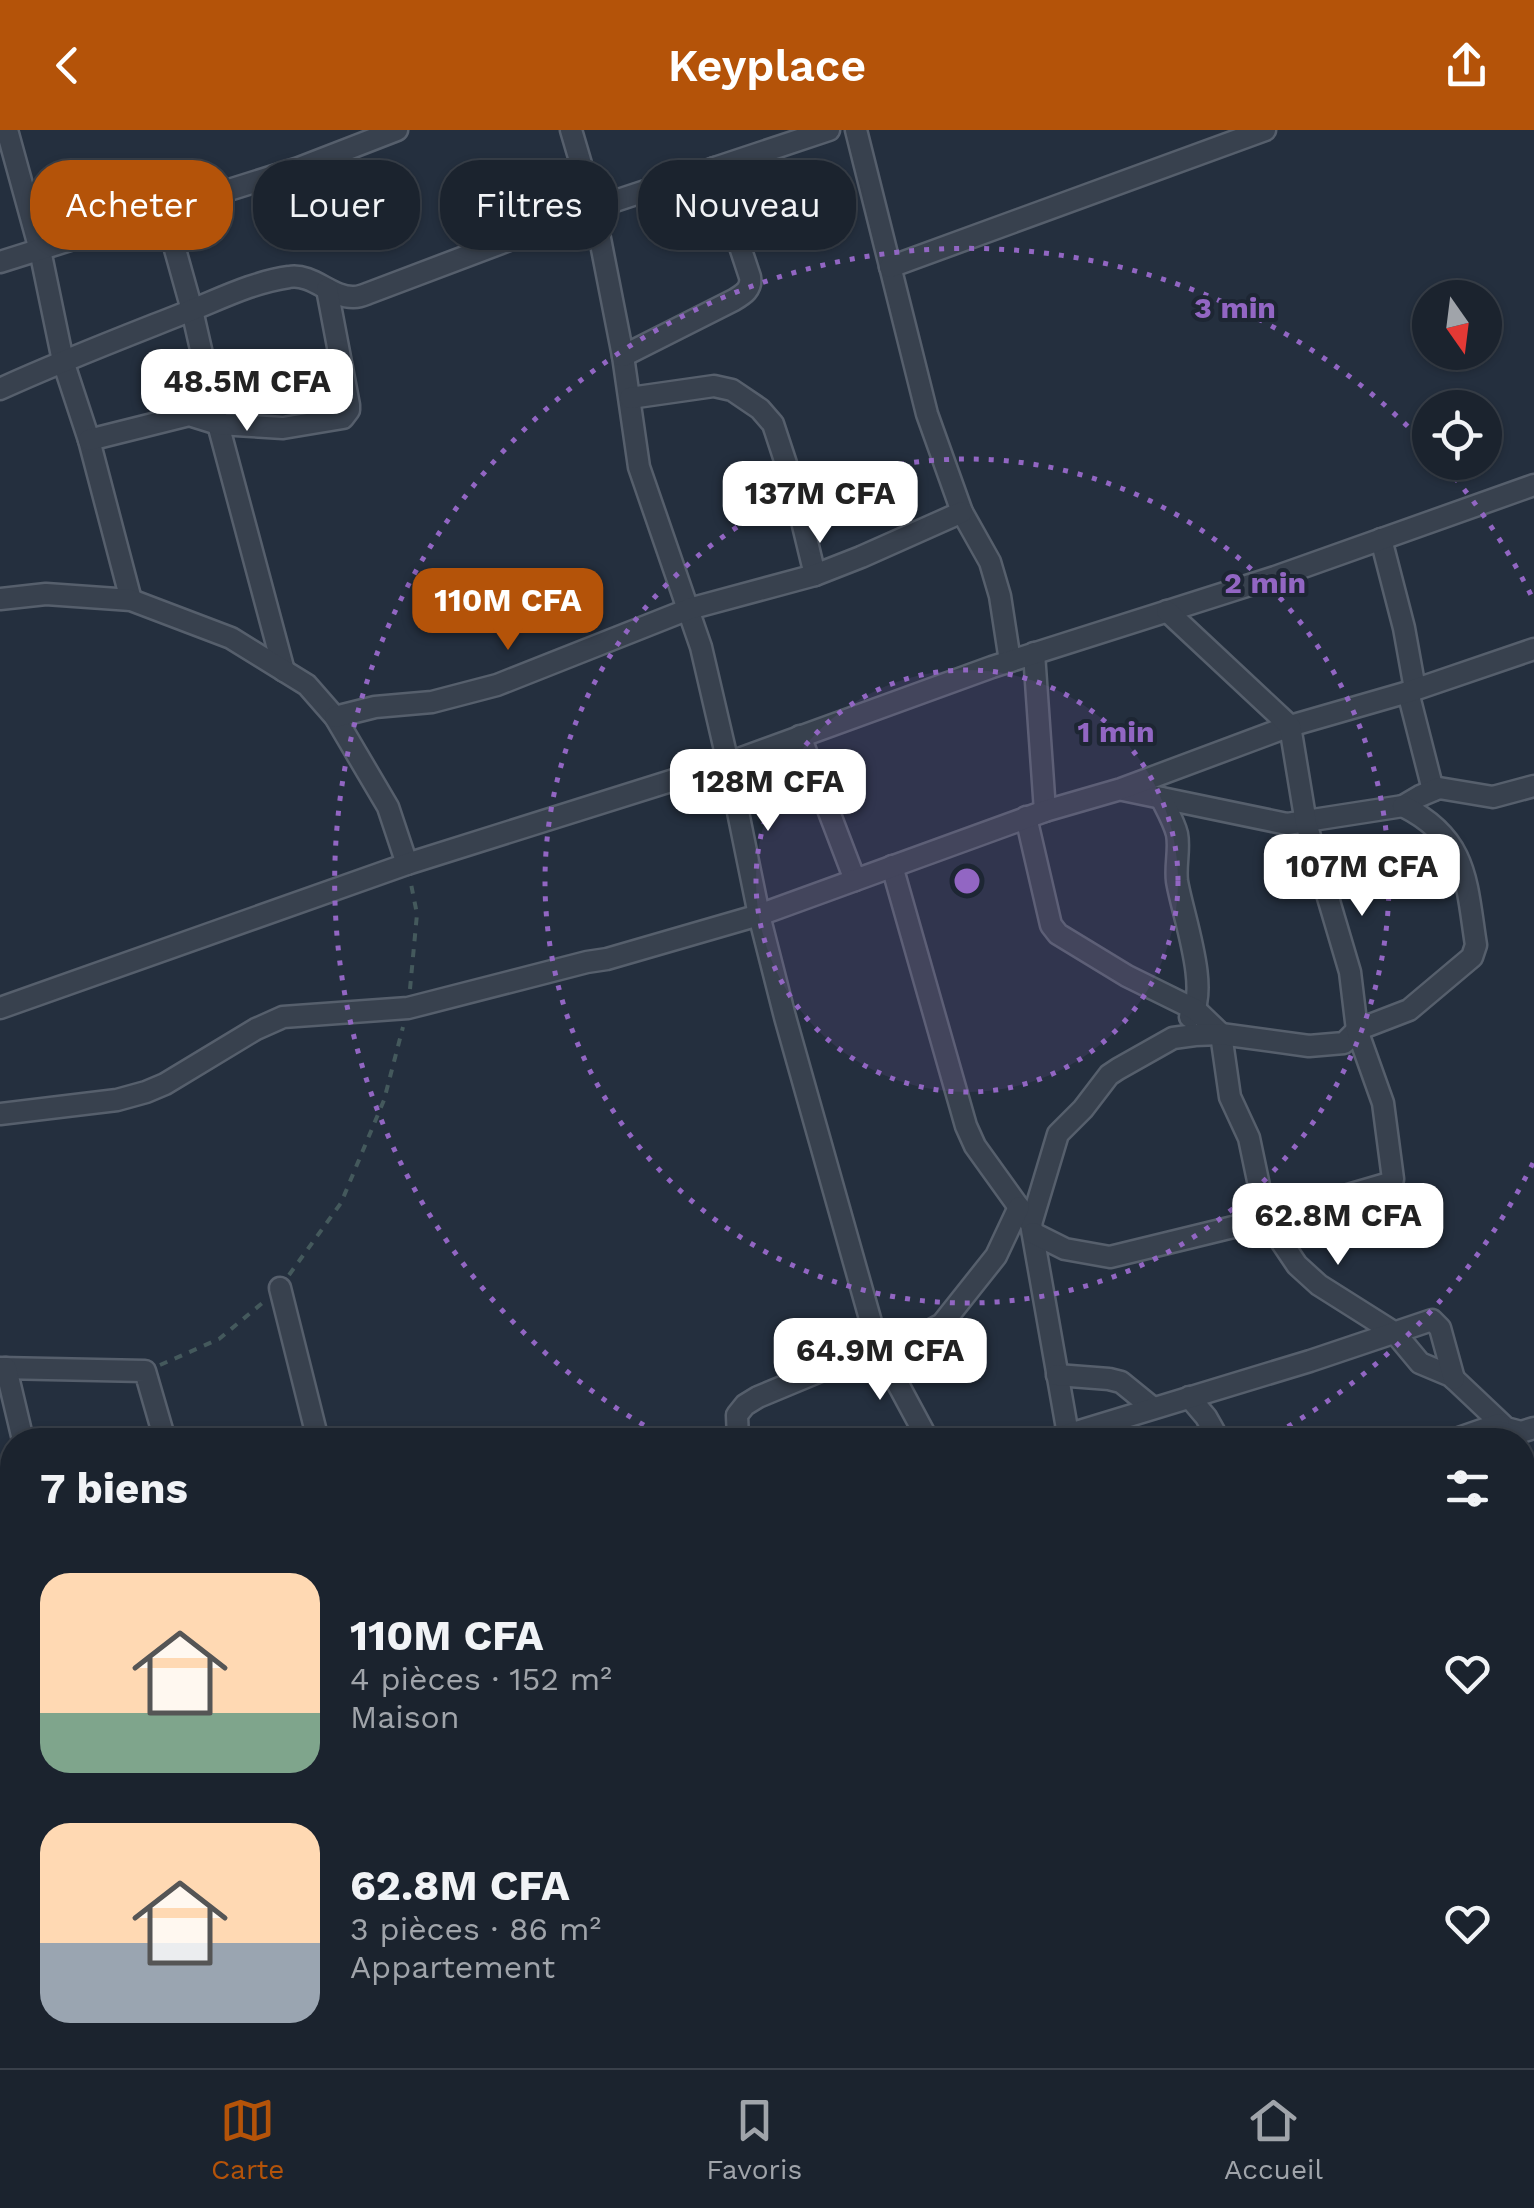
<!DOCTYPE html>
<html lang="fr">
<head>
<meta charset="utf-8">
<style>
	body { margin:0; font-family:"Work Sans",sans-serif; background:#282f3a; color:#f1f3f6; height:100vh; display:flex; flex-direction:column; font-size:38px; white-space:nowrap }
	* { box-sizing:border-box; margin:0 }
	p { font-size:32px; color:#a0a4aa }
	.icon { flex:none; width:55px; height:55px; fill:none; stroke:currentColor; stroke-width:2; stroke-linecap:round; stroke-linejoin:round }
	.map { position:relative; flex:1; overflow:hidden }
	.drawer { position:absolute; left:0px; top:1298px; width:1535px; height:642px; display:flex; flex-direction:column; background:#1b232e; border-radius:40px 40px 0 0; box-shadow:0 2px 8px #0004,0 0 0 2px #39404a }
	.drawer>* { flex:none }
	.banner { position:absolute; left:30px; top:30px; width:1000px; height:90px; display:flex; gap:20px }
	.needle { width:65px; rotate:166deg }
	.tools { position:absolute; left:1412px; top:150px; display:grid; gap:20px }
	.tools a { display:grid; place-items:center; width:90px; height:90px; border-radius:50%; background:#1b232e; box-shadow:0 2px 8px #0004,0 0 0 2px #39404a; font-size:50px }
	.price { position:absolute; translate:-50% -85px; padding:0 22px; border-radius:20px; background:#fff; color:#222; font-size:32px; line-height:65px; filter:drop-shadow(0 2px 5px #0008) }
	.price::after { content:''; position:absolute; left:50%; top:60px; width:30px; height:22px; margin-left:-15px; background:inherit; clip-path:polygon(0 0,100% 0,50% 100%) }
	.price.selected { background:#b45309; color:#fff }
	ul { padding:0; list-style:none }
	li { display:flex; align-items:center; gap:30px; height:250px; padding:0 40px }
	li span { display:grid; place-items:center; flex:none; width:280px; height:200px; border-radius:30px; color:#555 }
	li>.icon { margin-inline-start:auto }
	span .icon { width:120px; height:120px; fill:#fffc; stroke-width:1 }
	li b { font-size:42px }
	h2 { display:flex; justify-content:space-between; align-items:center; height:120px; padding:0 40px; font-size:42px }
	.pill { padding:0 35px; border-radius:40px; background:#1b232e; box-shadow:0 2px 8px #0004,0 0 0 2px #39404a; font-size:35px; line-height:90px }
	.pill.selected { background:#b45309; color:#fff }
	header { display:flex; justify-content:space-between; align-items:center; height:130px; padding:0 40px; background:#b45309; color:#fff; font-size:45px; font-weight:600 }
	.tabs { display:flex; justify-content:space-around; align-items:center; height:140px; border-top:2px solid #39404a; background:#1b232e; font-size:28px; color:#a0a4aa }
	.tabs a { display:grid; justify-items:center; gap:5px }
	.tabs .selected { color:#b45309 }
	.map>svg:first-child { display:block }
	.lines { fill:none; stroke-linecap:round; stroke-linejoin:round }
	.minor-casing { stroke:#565f6c; stroke-width:25 }
	.path { stroke:#44595c; stroke-width:4; stroke-dasharray:8 8; stroke-linecap:butt }
	.minor { stroke:#38414e; stroke-width:20 }
	.ring { fill:none; stroke:#9266c3; stroke-width:5; stroke-dasharray:5 10 }
	.centre { fill:#9266c3; stroke:#1d2633; stroke-width:5 }
	.ring-label { font-size:30px; text-anchor:middle; font-weight:bold; fill:#9266c3; stroke:#1d2633; stroke-width:8; stroke-linejoin:round; paint-order:stroke }
</style>
</head>
<body>
<header><svg class="icon" aria-label="back" viewBox="0 0 24 24"><path d="M15 5l-7 7 7 7"/></svg>Keyplace<svg class="icon" aria-label="share" viewBox="0 0 24 24"><path d="M12 15V3M7 8l5-5 5 5M5 13v7h14v-7"/></svg></header>
<div class="map">
<svg width="1534" height="1938" viewBox="0 0 1534 1938">
	<rect width="100%" height="100%" fill="#242f3e"/>
	<g class="lines">
		<g class="minor-casing">
			<g id="minor">
				<polyline points="7,0 40,120 63,231 89,310 131,470"/>
				<polyline points="571,0 594,78 623,226 639,337 701,517 728,633 759,785 785,887 878,1217 928,1310"/>
				<polyline points="856,0 927,284 962,382 990,432 1000,466 1010,531"/>
				<polyline points="164,80 192,180 218,294 284,541"/>
				<polyline points="0,132 299,38 397,0"/>
				<polyline points="890,137 1265,0"/>
				<path d="M 623,226 L 734,170 C 744,164 752,159 750,147 L 714,38"/>
				<path d="M 0,259 C 61,231 124,207 187,182 C 220,169 253,152 289,147 C 313,143 331,168 354,167 C 360,167 364,165 369,163 L 594,78 L 829,0"/>
				<polyline points="630,268 714,256 732,260 760,279 773,294 794,358 815,445"/>
				<polyline points="89,310 189,285 218,294 283,298 343,288 349,280 349,275 327,159"/>
				<polyline points="1381,409 1404,498 1415,559"/>
				<polyline points="0,469 46,464 131,470 231,508 307,555 335,587 388,677 407,734"/>
				<polyline points="1034,523 1045,681"/>
				<polyline points="1408,562 1433,660"/>
				<polyline points="335,587 375,577 432,572 497,555 689,479 815,445 861,427 962,382"/>
				<polyline points="800,606 855,750"/>
				<polyline points="1123,660 1287,694 1403,676 1420,666 1439,658 1493,667 1534,656"/>
				<path d="M 1161,668 C 1167,680 1174,692 1177,704 C 1180,719 1175,735 1177,751 C 1182,783 1211,861 1190,887"/>
				<polyline points="1026,687 1051,795 1058,804 1127,846 1196,880 1221,904 1230,967 1249,1008 1266,1089 1297,1135 1319,1155 1395,1203 1420,1233 1451,1246 1506,1298 1521,1302 1534,1298"/>
				<polyline points="892,736 966,996 975,1016 1031,1094 1069,1310"/>
				<polyline points="0,878 407,734 728,633 992,537 1275,447 1534,355"/>
				<polyline points="0,984 117,970 146,962 165,954 256,899 283,887 408,878 587,832 607,829 759,785 1045,681 1121,659 1290,596 1408,562 1534,519"/>
				<path d="M 1031,1094 L 1058,1004 L 1083,979 L 1109,945 L 1118,939 L 1173,908 L 1195,905 L 1221,904 L 1309,916 L 1344,913 L 1357,900 L 1409,880 L 1472,827 L 1476,815 C 1466,751 1468,709 1403,676"/>
				<polyline points="1033,1103 1065,1119 1110,1127 1266,1089 1389,1053 1393,1049 1383,973 1357,900 1350,842 1306,693 1290,596 1167,481"/>
				<polyline points="280,1158 318,1310"/>
				<polyline points="0,1238 145,1241 165,1310"/>
				<polyline points="6,1238 23,1310"/>
				<polyline points="1057,1245 1109,1249 1121,1252 1153,1278"/>
				<polyline points="1189,1267 1206,1287 1219,1310"/>
				<polyline points="738,1310 737,1285 745,1275 758,1267 878,1217 927,1202 942,1194 996,1126 1019,1077"/>
				<polyline points="1050,1310 1310,1231 1432,1190 1440,1198 1454,1249"/>
				<polyline points="1453,1310 1499,1294"/>
				<polyline points="1522,1441 1534,1443"/>
				<polyline points="1522,1559 1534,1551"/>
				<polyline points="1522,1588 1534,1588"/>
				<polyline points="0,1640 12,1646"/>
				<polyline points="0,1672 12,1667"/>
				<polyline points="0,1817 12,1813"/>
				<polyline points="154,1928 157,1938"/>
				<polyline points="331,1928 332,1938"/>
				<polyline points="472,1928 475,1938"/>
				<polyline points="720,1928 724,1938"/>
				<polyline points="894,1928 896,1938"/>
				<polyline points="1045,1928 1047,1938"/>
				<polyline points="1192,1928 1194,1938"/>
				<polyline points="79,1938 107,1928"/>
				<polyline points="513,1938 543,1928"/>
			</g>
		</g>
		<g class="path">
			<polyline points="410,859 417,784 411,754"/>
			<polyline points="289,1145 341,1073 384,970 403,897"/>
			<polyline points="160,1235 219,1209 266,1170"/>
		</g>
		<use href="#minor" class="minor"/>
	</g>
	<circle cx="967" cy="751" r="211" fill="#9266c3" fill-opacity=".12"/>
	<g class="ring">
		<circle cx="967" cy="751" r="211"/>
		<circle cx="967" cy="751" r="422"/>
		<path d="M1533 1033A633 633 0 0 1 1264 1310M670 1310A633 633 0 1 1 1430 319M1445 336A633 633 0 0 1 1533 469"/>
	</g>
	<circle cx="967" cy="751" r="15" class="centre"/>
	<g class="ring-label">
		<text x="1235" y="188">3 min</text>
		<text x="1265" y="463">2 min</text>
		<text x="1116" y="612">1 min</text>
	</g>
</svg>
<div class="tools">
<a><svg class="needle" viewBox="-14 -14 28 28"><path d="M0-13l5 13h-10z" fill="#e53935"/><path d="M0 13l5-13h-10z" fill="#a0a4aa"/></svg></a>
<a><svg class="icon" aria-label="locate" viewBox="0 0 24 24"><circle cx="12" cy="12" r="6"/><path d="M12 2v4M12 18v4M2 12h4M18 12h4"/></svg></a>
</div>
<b class="price" style="left:247px;top:304px">48.5M CFA</b>
<b class="price" style="left:820px;top:416px">137M CFA</b>
<b class="price selected" style="left:508px;top:523px">110M CFA</b>
<b class="price" style="left:768px;top:704px">128M CFA</b>
<b class="price" style="left:1362px;top:789px">107M CFA</b>
<b class="price" style="left:1338px;top:1138px">62.8M CFA</b>
<b class="price" style="left:880px;top:1273px">64.9M CFA</b>
<div class="banner">
<a class="pill selected">Acheter</a>
<a class="pill">Louer</a>
<a class="pill">Filtres</a>
<a class="pill">Nouveau</a>
</div>
<section class="drawer">
<h2>7 biens<svg class="icon" aria-label="filters" viewBox="0 0 24 24"><path d="M4 7h16M4 17h16"/><circle cx="9" cy="7" r="2"/><circle cx="15" cy="17" r="2"/></svg></h2>
<ul>
<li><span style="background:linear-gradient(#ffd9b3 70%,#7fa58c 0)"><svg class="icon" aria-label="home" viewBox="0 0 24 24"><path d="M3 11l9-7 9 7M6 9v11h12V9"/></svg></span><div><b>110M CFA</b><p>4 pièces · 152 m²</p><p>Maison</p></div><svg class="icon" aria-label="heart" viewBox="0 0 24 24"><path d="M12 20l-8-8c-3-5 5-10 8-4 3-6 11-1 8 4z"/></svg></li>
<li><span style="background:linear-gradient(#ffd9b3 60%,#9aa5b1 0)"><svg class="icon" aria-label="home" viewBox="0 0 24 24"><path d="M3 11l9-7 9 7M6 9v11h12V9"/></svg></span><div><b>62.8M CFA</b><p>3 pièces · 86 m²</p><p>Appartement</p></div><svg class="icon" aria-label="heart" viewBox="0 0 24 24"><path d="M12 20l-8-8c-3-5 5-10 8-4 3-6 11-1 8 4z"/></svg></li>
</ul>
</section>
</div>
<nav class="tabs">
<a class="selected"><svg class="icon" aria-label="map" viewBox="0 0 24 24"><path d="M3 6l6-2 6 2 6-2v14l-6 2-6-2-6 2zM9 4v14M15 6v14"/></svg>Carte</a>
<a><svg class="icon" aria-label="saved" viewBox="0 0 24 24"><path d="M7 4h10v16l-5-4-5 4z"/></svg>Favoris</a>
<a><svg class="icon" aria-label="home" viewBox="0 0 24 24"><path d="M3 11l9-7 9 7M6 9v11h12V9"/></svg>Accueil</a>
</nav>
</body>
</html>
